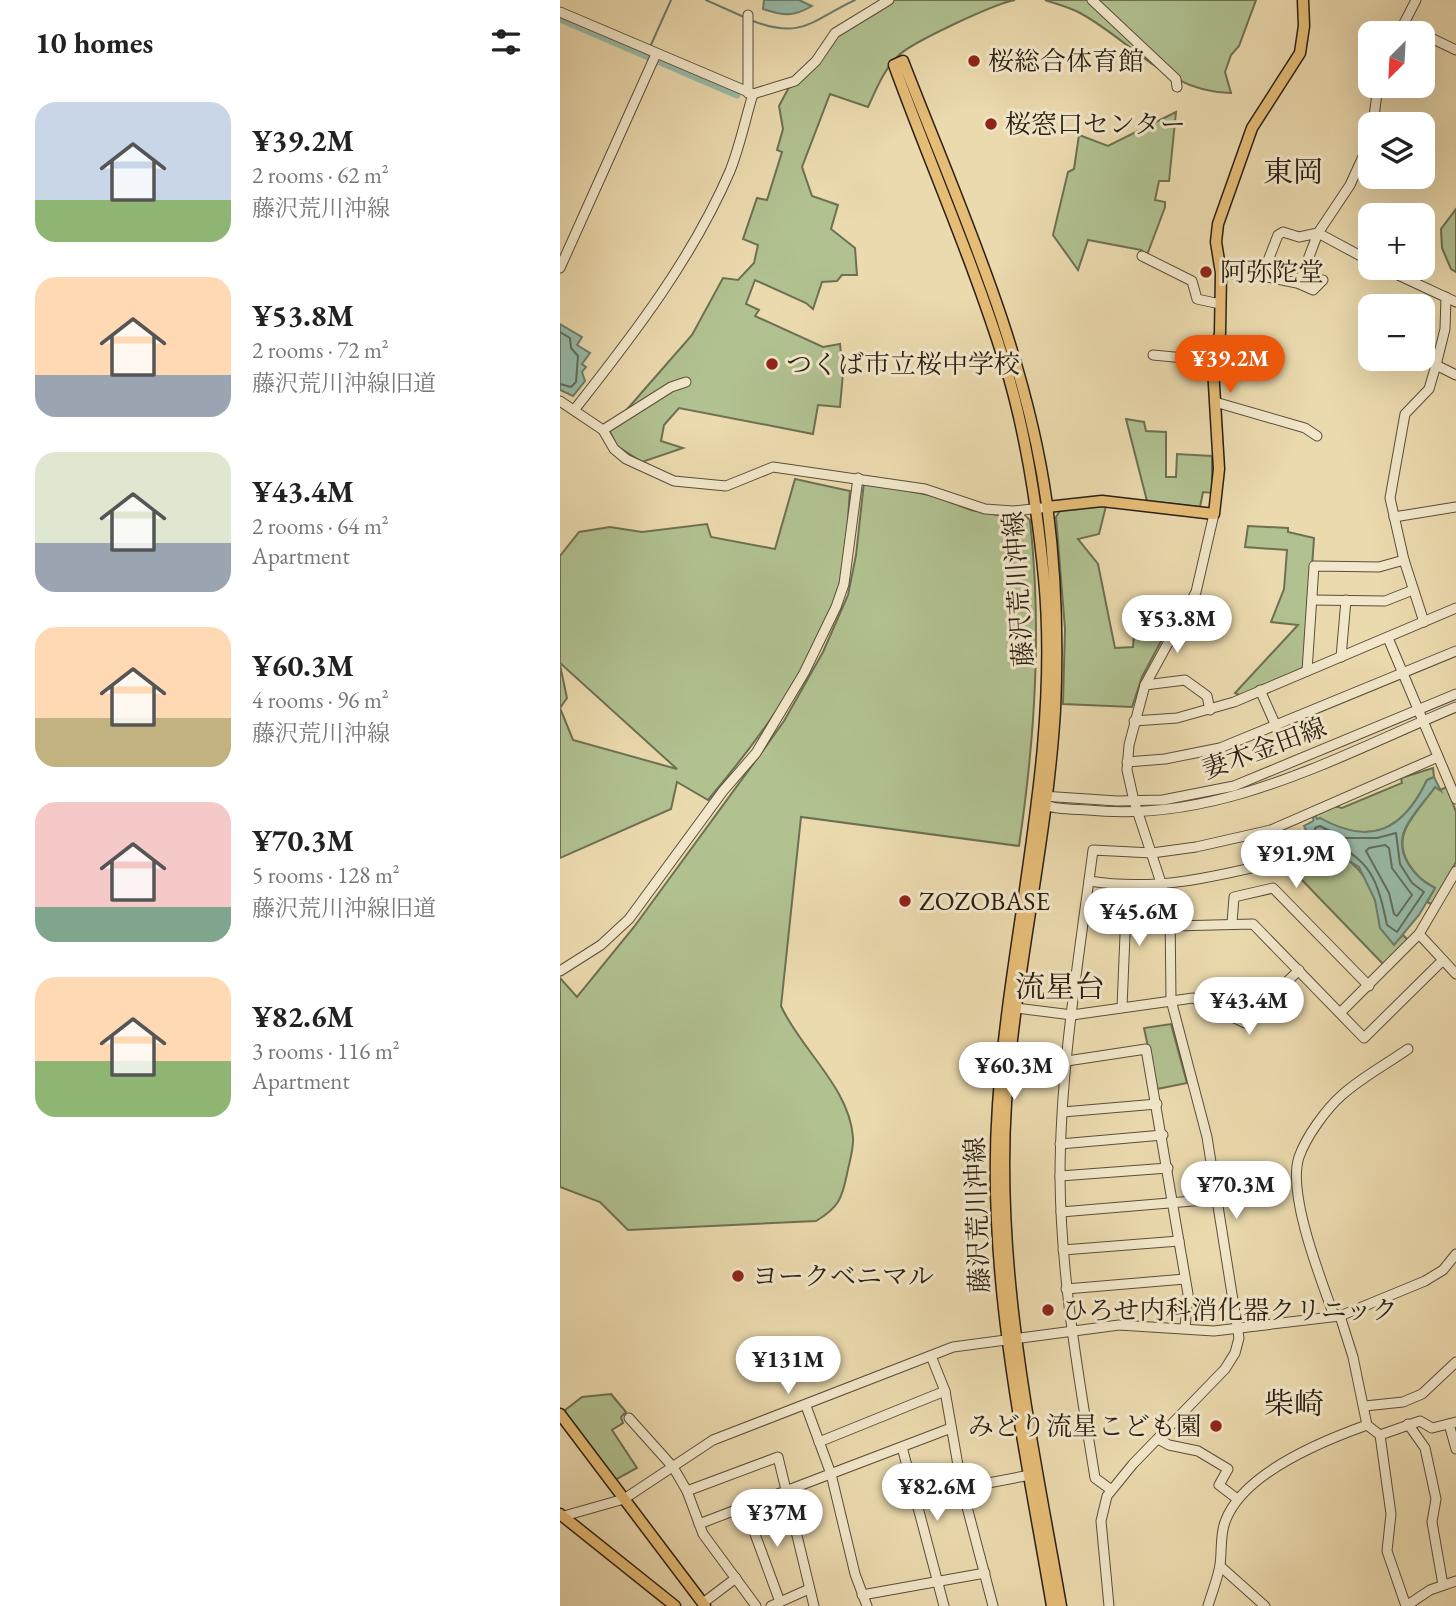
<!DOCTYPE html>
<html lang="en">
<head>
<meta charset="utf-8">
<style>
	body { margin:0; font-family:"EB Garamond","Noto Serif JP",serif; background:#f2f2f2; color:#222; height:100vh; display:flex; flex-direction:column; font-size:26px; white-space:nowrap }
	* { box-sizing:border-box; margin:0 }
	p { font-size:23px; color:#767676 }
	.icon { flex:none; width:38px; height:38px; fill:none; stroke:currentColor; stroke-width:2; stroke-linecap:round; stroke-linejoin:round }
	.map { position:relative; flex:1; overflow:hidden }
	.drawer { display:flex; flex-direction:column; background:#fff; width:560px }
	.drawer>* { flex:none }
	.needle { width:46px; rotate:204deg }
	.controls { position:absolute; left:798px; top:21px; display:grid; gap:14px }
	.controls a { display:grid; place-items:center; width:77px; height:77px; border-radius:14px; background:#fff; box-shadow:0 7px 28px #0002; font-size:35px }
	.price { position:absolute; translate:-50% -60px; padding:0 16px; border-radius:24px; background:#fff; color:#222; font-size:23px; line-height:46px; filter:drop-shadow(0 2px 4px #0008) }
	.price::after { content:''; position:absolute; left:50%; top:42px; width:21px; height:16px; margin-left:-10px; background:inherit; clip-path:polygon(0 0,100% 0,50% 100%) }
	.price.selected { background:#ea580c; color:#fff }
	ul { padding:0; list-style:none }
	li { display:flex; align-items:center; gap:21px; height:175px; padding:0 35px }
	li span { display:grid; place-items:center; flex:none; width:196px; height:140px; border-radius:21px; color:#555 }
	li>.icon { margin-inline-start:auto }
	span .icon { width:84px; height:84px; fill:#fffc; stroke-width:1 }
	li b { font-size:30px }
	h2 { display:flex; justify-content:space-between; align-items:center; height:84px; padding:0 35px; font-size:30px }
	main { display:flex; flex:1; min-height:0 }
	.map>svg:first-child { display:block }
	.green { fill:#b1c190; stroke:#6d7052; stroke-width:2 }
	.water { fill:#98bba9; stroke:#6c7d6d; stroke-width:2 }
	.lines { fill:none; stroke-linecap:round; stroke-linejoin:round }
	.shore { stroke:#606d5e; stroke-width:2 }
	.stream { stroke:#6c7d6d; stroke-width:2 }
	.canal { stroke:#98bba9; stroke-width:7 }
	.minor-casing { stroke:#5a4e3a; stroke-width:11 }
	.major-casing { stroke:#291f14; stroke-width:13 }
	.minor { stroke:#f2e7ca; stroke-width:9 }
	.major { stroke:#e6bd77; stroke-width:10 }
	.poi-dot { fill:#8f2418; stroke:#f2e7ca; stroke-width:2.5 }
	.labels { text-anchor:middle; stroke-width:6; stroke-linejoin:round; paint-order:stroke }
	.poi-label { font-size:26px; fill:#291f14; stroke:#f2e7ca; text-anchor:start }
	.street-label { font-size:26px; fill:#291f14; stroke:#f2e7ca }
	.quarter-label { font-size:30px; fill:#291f14; stroke:#f2e7ca }
</style>
</head>
<body>
<main>
<section class="drawer">
<h2>10 homes<svg class="icon" aria-label="filters" viewBox="0 0 24 24"><path d="M4 7h16M4 17h16"/><circle cx="9" cy="7" r="2"/><circle cx="15" cy="17" r="2"/></svg></h2>
<ul>
<li><span style="background:linear-gradient(#c9d6e8 70%,#8fb573 0)"><svg class="icon" aria-label="home" viewBox="0 0 24 24"><path d="M3 11l9-7 9 7M6 9v11h12V9"/></svg></span><div><b>¥39.2M</b><p>2 rooms · 62 m²</p><p>藤沢荒川沖線</p></div></li>
<li><span style="background:linear-gradient(#ffd9b3 70%,#9aa5b1 0)"><svg class="icon" aria-label="home" viewBox="0 0 24 24"><path d="M3 11l9-7 9 7M6 9v11h12V9"/></svg></span><div><b>¥53.8M</b><p>2 rooms · 72 m²</p><p>藤沢荒川沖線旧道</p></div></li>
<li><span style="background:linear-gradient(#dfe7d0 65%,#9aa5b1 0)"><svg class="icon" aria-label="home" viewBox="0 0 24 24"><path d="M3 11l9-7 9 7M6 9v11h12V9"/></svg></span><div><b>¥43.4M</b><p>2 rooms · 64 m²</p><p>Apartment</p></div></li>
<li><span style="background:linear-gradient(#ffd9b3 65%,#c2b280 0)"><svg class="icon" aria-label="home" viewBox="0 0 24 24"><path d="M3 11l9-7 9 7M6 9v11h12V9"/></svg></span><div><b>¥60.3M</b><p>4 rooms · 96 m²</p><p>藤沢荒川沖線</p></div></li>
<li><span style="background:linear-gradient(#f6c9c9 75%,#7fa58c 0)"><svg class="icon" aria-label="home" viewBox="0 0 24 24"><path d="M3 11l9-7 9 7M6 9v11h12V9"/></svg></span><div><b>¥70.3M</b><p>5 rooms · 128 m²</p><p>藤沢荒川沖線旧道</p></div></li>
<li><span style="background:linear-gradient(#ffd9b3 60%,#8fb573 0)"><svg class="icon" aria-label="home" viewBox="0 0 24 24"><path d="M3 11l9-7 9 7M6 9v11h12V9"/></svg></span><div><b>¥82.6M</b><p>3 rooms · 116 m²</p><p>Apartment</p></div></li>
</ul>
</section>
<div class="map">
<svg width="896" height="1606" viewBox="0 0 896 1606">
	<rect width="100%" height="100%" fill="#ebdaae"/>
	<filter id="stains"><feTurbulence type="fractalNoise" baseFrequency=".00286" numOctaves="4"/><feColorMatrix values="0 0 0 0 .2 0 0 0 0 .09 0 0 0 0 .02 0 0 0 .5 -.17"/></filter>
	<radialGradient id="worn" r=".72"><stop offset=".6" stop-color="#630" stop-opacity="0"/><stop offset="1" stop-color="#630" stop-opacity=".3"/></radialGradient>
	<g class="green">
		<path d="M 333,0 L 455,0 C 436,3 350,43 338,56 C 324,69 316,90 308,107 L 270,94 L 242,167 L 252,196 L 278,205 L 271,229 L 295,248 L 297,275 L 282,275 L 277,281 L 262,282 L 253,309 L 246,303 L 195,280 L 186,304 L 199,310 L 195,316 L 263,347 L 280,344 L 283,373 L 280,407 L 258,405 L 253,434 L 119,408 L 104,425 L 101,441 L 123,448 L 82,462 L 57,446 L 49,430 L 132,335 L 163,278 L 178,280 L 194,263 L 198,245 L 183,239 L 197,198 L 207,200 L 222,152 L 217,150 L 223,129 L 219,106 L 228,89 L 260,60 L 271,39 Z"/>
		<path d="M 485,0 L 696,0 L 679,46 L 671,55 L 665,72 L 671,93 C 608,93 572,41 520,13 C 509,7 496,4 485,0 Z"/>
		<polygon points="616,112 609,181 599,181 595,200 605,202 605,207 587,255 581,250 528,240 518,270 493,235 508,172 514,169 519,135 548,146"/>
		<polygon points="896,209 896,272 891,269 882,248 881,229"/>
		<polygon points="566,419 584,422 586,431 606,432 606,477 616,477 617,454 652,456 652,493 643,492 640,507 587,501"/>
		<path d="M 235,479 L 290,491 C 287,524 288,560 277,592 C 251,670 200,738 148,800 L 117,782 L 111,809 L 0,858 L 0,665 L 7,698 L 0,708 L 13,740 L 117,769 L 0,663 L 0,556 L 19,532 L 50,527 L 82,532 L 147,524 L 151,537 L 215,549 Z"/>
		<path d="M 304,482 L 374,496 L 411,510 L 437,515 L 464,515 L 470,520 C 482,630 475,737 459,846 L 241,817 L 221,1006 C 241,1050 289,1087 293,1137 C 294,1149 289,1163 287,1174 C 282,1199 278,1208 256,1221 L 68,1230 L 40,1202 L 0,1187 L 0,978 L 17,997 L 74,927 L 199,756 L 224,721 L 263,652 L 288,595 L 296,555 Z"/>
		<polygon points="546,506 539,534 518,539 538,564 555,648 573,647 575,621 607,630 582,677 572,707 503,704 505,629 496,517 501,509"/>
		<polygon points="688,526 728,528 728,532 754,538 745,667 681,696 675,693 738,625 711,622 724,589 727,550 685,547"/>
		<path d="M 873,768 L 874,777 L 867,780 C 843,831 810,846 760,818 L 757,820 L 754,814 L 774,806 L 782,808 L 842,783 L 841,778 Z"/>
		<path d="M 875,787 L 880,790 L 887,787 L 896,812 L 896,862 L 873,905 L 867,902 L 875,888 C 855,878 834,853 846,828 C 853,814 866,800 875,787 Z"/>
		<path d="M 750,838 C 781,854 804,864 815,900 C 822,923 817,925 834,944 L 843,935 L 848,940 L 825,966 L 738,876 L 728,849 Z"/>
		<polygon points="611,1024 627,1083 597,1089 584,1028"/>
		<polygon points="51,1394 66,1412 61,1417 63,1423 52,1430 77,1468 55,1480 4,1411 22,1397"/>
	</g>
	<g class="water">
		<path d="M 204,0 L 239,0 L 252,6 C 233,17 224,16 203,9 Z"/>
		<polygon points="0,324 22,337 17,345 30,353 22,364 26,367 22,372 25,381 13,396 0,390"/>
		<path d="M 874,777 L 881,791 L 875,787 C 866,800 852,814 845,829 C 834,854 855,878 875,888 L 859,915 L 834,945 L 820,928 L 815,900 L 799,867 L 750,838 L 744,826 L 753,821 L 754,814 L 757,819 L 760,818 C 810,846 843,831 867,780 Z"/>
	</g>
	<g class="lines">
		<g class="shore">
			<polyline points="0,332 10,338 11,348 18,356 16,382 11,387 0,384"/>
			<path d="M 760,826 L 783,838 L 817,838 L 836,833 L 840,864 L 852,883 L 864,892 L 837,932 L 827,925 C 815,867 807,860 756,833 L 755,828 Z"/>
			<polygon points="825,845 829,848 832,868 852,895 837,916 834,914 829,893 806,851 809,848"/>
		</g>
		<g class="stream">
			<polyline points="146,0 184,17"/>
			<path d="M 193,21 C 242,40 252,20 295,0"/>
			<polyline points="90,47 111,0"/>
		</g>
		<polyline class="canal" points="0,19 177,95"/>
		<g class="minor-casing">
			<g id="minor">
				<polyline points="532,0 616,79 617,87"/>
				<polyline points="0,12 193,94 235,81 256,61 275,33 329,0"/>
				<polyline points="188,15 188,93"/>
				<polyline points="844,25 896,50"/>
				<polyline points="839,33 856,0"/>
				<polyline points="813,124 818,86"/>
				<polyline points="582,256 632,281 637,299 660,304"/>
				<polyline points="0,268 96,54"/>
				<polyline points="823,268 896,302"/>
				<polyline points="661,273 702,276 718,235 723,232 739,237 758,233 810,261"/>
				<polyline points="702,276 737,283 753,290 763,280"/>
				<polyline points="739,283 758,233 790,185 810,141"/>
				<polyline points="593,355 624,358 634,351 657,348"/>
				<polyline points="876,365 885,329 886,297"/>
				<polyline points="0,401 43,430 54,449 66,459 114,481 166,486 213,467 365,489 425,509 453,511 481,508"/>
				<polyline points="655,402 745,428 757,436"/>
				<path d="M 15,409 C 74,334 132,259 170,171 C 180,146 185,120 193,94"/>
				<polyline points="43,430 111,387 126,382"/>
				<polyline points="834,517 896,507"/>
				<polyline points="752,600 825,601 853,590"/>
				<polyline points="864,622 844,560 830,498 845,414 869,389 876,365 896,375"/>
				<polyline points="828,638 896,799"/>
				<polyline points="781,657 786,600"/>
				<polyline points="747,671 754,566 819,567 844,560"/>
				<polyline points="585,685 625,680 647,696 650,710"/>
				<polyline points="700,690 716,726"/>
				<polyline points="574,721 617,718 674,702 896,608"/>
				<polyline points="567,762 605,759 660,748 896,651"/>
				<polyline points="482,796 557,801 603,800 674,786 896,694"/>
				<path d="M 481,803 C 492,810 514,809 528,810 C 659,824 778,756 896,707"/>
				<path d="M 529,881 C 598,892 658,876 725,860 L 711,830"/>
				<polyline points="672,923 674,897 713,888 809,986"/>
				<polyline points="613,926 693,924 804,1038 883,960"/>
				<polyline points="859,934 896,974"/>
				<polyline points="0,971 41,945 69,919 163,791 196,753 244,673 276,607 284,584 298,478"/>
				<polyline points="562,1007 567,887"/>
				<polyline points="456,1008 512,1015 633,998 685,1023 739,970"/>
				<polyline points="781,1012 859,934 896,871"/>
				<path d="M 848,1049 C 827,1064 802,1077 782,1095 C 766,1109 746,1137 739,1157 C 727,1193 760,1277 773,1313 L 780,1316 L 793,1357 L 807,1425 L 820,1435 L 860,1421 L 872,1428 L 896,1422"/>
				<polyline points="507,1061 586,1049 628,1294 625,1328"/>
				<polyline points="503,1112 597,1104"/>
				<polyline points="500,1144 603,1135"/>
				<polyline points="500,1176 608,1168"/>
				<polyline points="501,1212 657,1199"/>
				<polyline points="503,1250 619,1241"/>
				<polyline points="506,1289 625,1279"/>
				<polyline points="371,1356 385,1391 402,1488 433,1606"/>
				<polyline points="246,1406 271,1474 295,1574 307,1606"/>
				<polyline points="805,1406 843,1402 862,1394 896,1362"/>
				<polyline points="69,1418 113,1467 127,1491 143,1534 196,1606"/>
				<polyline points="848,1424 865,1448 876,1499 872,1522 883,1585"/>
				<polyline points="889,1424 896,1449"/>
				<polyline points="820,1435 831,1514 827,1551 846,1606 870,1590 896,1581"/>
				<polyline points="598,1439 609,1445 638,1451 668,1469 659,1485 676,1498"/>
				<polyline points="259,1442 385,1391"/>
				<polyline points="342,1447 384,1606"/>
				<polyline points="402,1488 470,1475"/>
				<path d="M 550,1489 L 535,1478 C 519,1378 501,1279 500,1178 C 500,1068 519,958 533,850 L 592,853 L 636,847 L 711,830 L 878,757"/>
				<polyline points="127,1491 218,1457 254,1606"/>
				<polyline points="185,1507 220,1602"/>
				<polyline points="4,1516 64,1499 153,1440 393,1347 559,1325 654,1331 780,1316 865,1281 883,1270 896,1254"/>
				<polyline points="139,1524 391,1428"/>
				<polyline points="660,1566 705,1606"/>
				<polyline points="302,1595 425,1573"/>
				<polyline points="143,1603 176,1578"/>
				<polyline points="211,1606 249,1589"/>
				<polyline points="549,1606 541,1521 547,1496 573,1464 665,1369 675,1353 679,1338 647,1137 611,1000 610,910 574,801 567,770 569,745 585,685 636,592 654,514"/>
				<path d="M 648,1606 C 652,1592 658,1578 660,1565 C 662,1551 660,1535 665,1522 C 682,1474 762,1441 807,1425"/>
			</g>
		</g>
		<g class="major-casing">
			<g id="major">
				<polyline points="487,507 542,501 654,514 659,469 653,368 660,333 661,273 656,242 658,224 692,128 740,53 744,26 743,0"/>
				<polyline points="0,1414 145,1606"/>
				<polyline points="0,1514 115,1606"/>
				<path d="M 492,1606 C 464,1440 426,1275 438,1105 C 450,930 501,754 484,578 C 477,506 466,431 444,361 C 413,261 370,164 334,65 L 343,61 C 399,206 466,350 487,505 C 496,572 498,642 495,710 C 487,842 455,972 446,1103 C 435,1272 472,1440 501,1606"/>
			</g>
		</g>
		<use href="#minor" class="minor"/>
		<use href="#major" class="major"/>
	</g>
	<g class="poi-dot">
		<circle cx="414" cy="61" r="7"/>
		<circle cx="431" cy="124" r="7"/>
		<circle cx="646" cy="272" r="7"/>
		<circle cx="212" cy="364" r="7"/>
		<circle cx="345" cy="901" r="7"/>
		<circle cx="178" cy="1276" r="7"/>
		<circle cx="488" cy="1310" r="7"/>
		<circle cx="656" cy="1426" r="7"/>
	</g>
	<g class="labels">
		<g class="poi-label">
			<text x="428" y="70">桜総合体育館</text>
			<text x="445" y="133">桜窓口センター</text>
			<text x="660" y="281">阿弥陀堂</text>
			<text x="226" y="373">つくば市立桜中学校</text>
			<text x="359" y="910">ZOZOBASE</text>
			<text x="192" y="1285">ヨークベニマル</text>
			<text x="502" y="1319">ひろせ内科消化器クリニック</text>
			<text x="642" y="1435" text-anchor="end">みどり流星こども園</text>
		</g>
		<g class="street-label">
			<text transform="translate(458 589) rotate(-94)" y="9">藤沢荒川沖線</text>
			<text transform="translate(704 748) rotate(-20)" y="9">妻木金田線</text>
			<text transform="translate(417 1215) rotate(-92)" y="9">藤沢荒川沖線</text>
		</g>
		<g class="quarter-label">
			<text x="733" y="182">東岡</text>
			<text x="500" y="997">流星台</text>
			<text x="734" y="1414">柴崎</text>
		</g>
	</g>
	<rect width="100%" height="100%" filter="url(#stains)"/>
	<rect width="100%" height="100%" fill="url(#worn)"/>
</svg>
<div class="controls">
<a><svg class="needle" viewBox="-14 -14 28 28"><path d="M0-13l5 13h-10z" fill="#e53935"/><path d="M0 13l5-13h-10z" fill="#767676"/></svg></a>
<a><svg class="icon" aria-label="layers" viewBox="0 0 24 24"><path d="M12 4l9 5-9 5-9-5zM3 14l9 5 9-5"/></svg></a>
<a>+</a>
<a>−</a>
</div>
<b class="price selected" style="left:670px;top:395px">¥39.2M</b>
<b class="price" style="left:617px;top:655px">¥53.8M</b>
<b class="price" style="left:736px;top:890px">¥91.9M</b>
<b class="price" style="left:579px;top:948px">¥45.6M</b>
<b class="price" style="left:689px;top:1037px">¥43.4M</b>
<b class="price" style="left:454px;top:1102px">¥60.3M</b>
<b class="price" style="left:676px;top:1221px">¥70.3M</b>
<b class="price" style="left:228px;top:1396px">¥131M</b>
<b class="price" style="left:377px;top:1523px">¥82.6M</b>
<b class="price" style="left:217px;top:1549px">¥37M</b>
</div>
</main>
</body>
</html>
